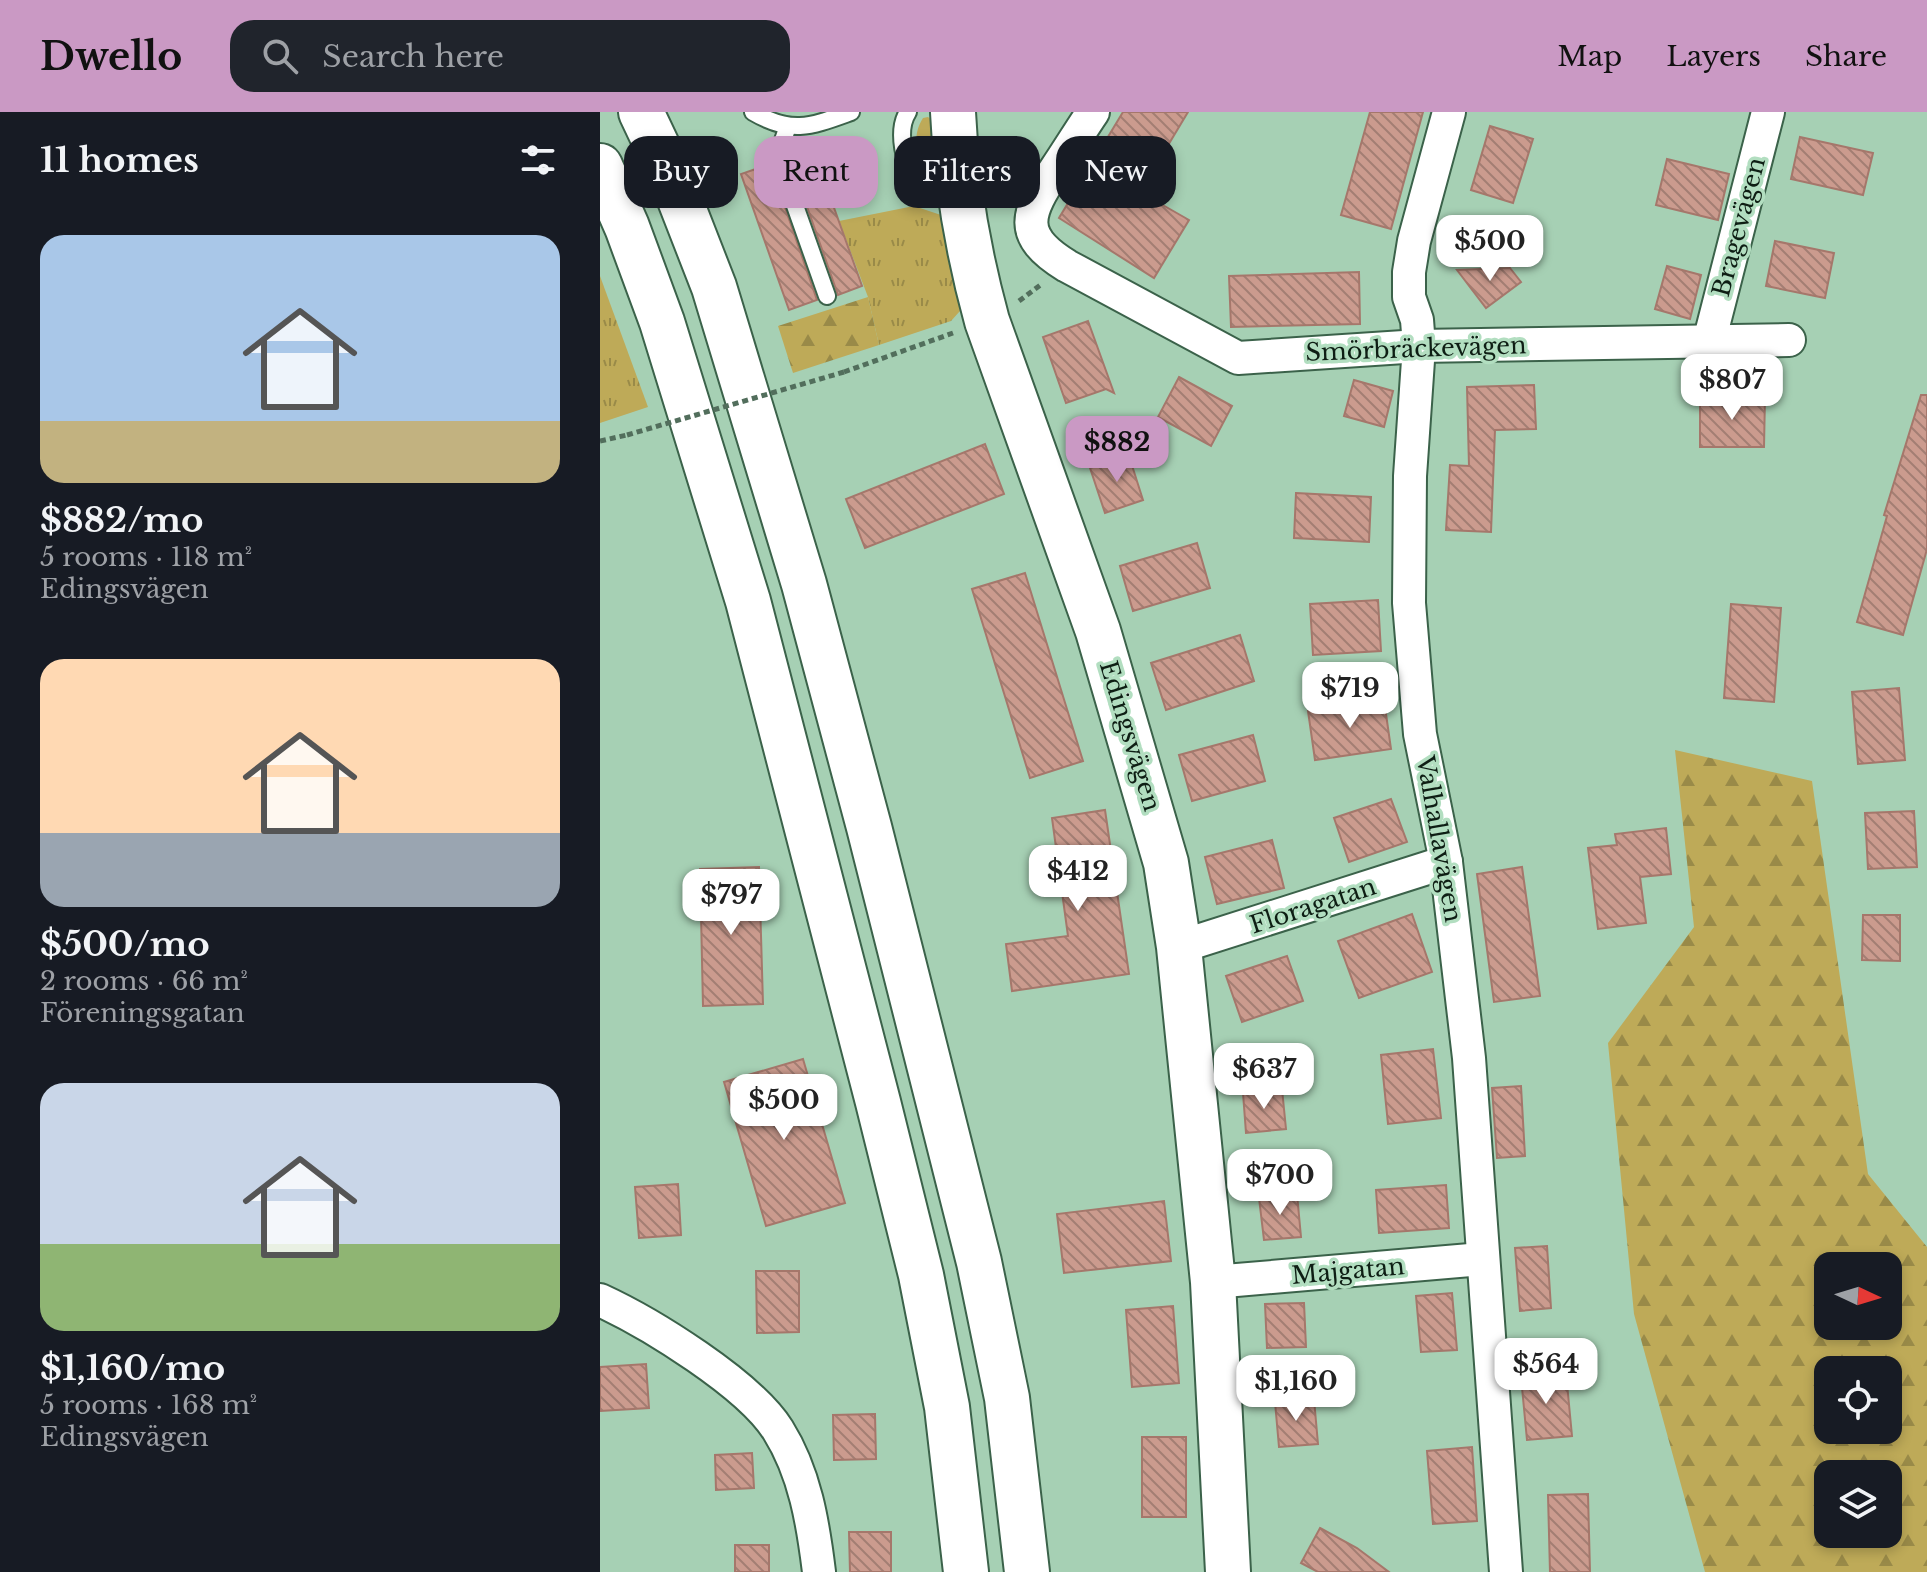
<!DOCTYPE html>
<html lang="en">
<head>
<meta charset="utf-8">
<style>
	body { margin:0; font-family:"Libre Baskerville",serif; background:#20242c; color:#f1f3f6; height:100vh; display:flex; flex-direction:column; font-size:30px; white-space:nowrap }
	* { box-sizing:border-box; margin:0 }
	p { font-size:26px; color:#9ea1a6 }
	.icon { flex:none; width:44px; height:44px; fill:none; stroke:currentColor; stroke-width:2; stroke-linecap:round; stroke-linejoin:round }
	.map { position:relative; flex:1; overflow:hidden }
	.sheet { display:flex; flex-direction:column; background:#171b24; width:600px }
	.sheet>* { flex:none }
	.guide { position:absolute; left:24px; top:24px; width:760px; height:72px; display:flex; gap:16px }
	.needle { width:52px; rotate:94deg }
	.controls { position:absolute; left:1214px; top:1140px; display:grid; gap:16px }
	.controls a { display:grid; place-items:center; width:88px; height:88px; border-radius:16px; background:#171b24; box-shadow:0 4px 12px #0003; font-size:40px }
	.price { position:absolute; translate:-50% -68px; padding:0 18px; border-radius:16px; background:#fff; color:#222; font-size:26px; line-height:52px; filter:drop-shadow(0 2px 4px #0008) }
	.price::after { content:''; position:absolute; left:50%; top:48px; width:24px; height:18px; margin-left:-12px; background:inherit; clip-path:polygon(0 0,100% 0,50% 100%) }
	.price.active { background:#ca99c4; color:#111 }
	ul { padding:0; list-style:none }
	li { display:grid; align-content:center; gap:16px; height:424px; padding:0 40px }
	li span { display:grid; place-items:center; height:248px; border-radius:24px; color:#555 }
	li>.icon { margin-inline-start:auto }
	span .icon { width:144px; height:144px; fill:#fffc; stroke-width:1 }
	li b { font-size:34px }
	h2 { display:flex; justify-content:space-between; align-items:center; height:96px; padding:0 40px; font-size:34px }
	.chip { padding:0 28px; border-radius:24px; background:#171b24; box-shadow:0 4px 12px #0003; font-size:28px; line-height:72px }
	.chip.active { background:#ca99c4; color:#111 }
	header { display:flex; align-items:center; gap:48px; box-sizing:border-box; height:112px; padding:0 40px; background:#ca99c4; color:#111 }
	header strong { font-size:38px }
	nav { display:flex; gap:44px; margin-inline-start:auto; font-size:28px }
	.search { width:560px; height:72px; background:#20242c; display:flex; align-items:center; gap:20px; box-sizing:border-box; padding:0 28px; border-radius:24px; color:#9ea1a6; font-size:30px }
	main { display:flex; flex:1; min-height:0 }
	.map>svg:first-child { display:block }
	.grass { fill:url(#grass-tufts) }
	.forest { fill:url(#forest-firs); fill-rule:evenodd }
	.building { fill:url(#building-back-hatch); stroke:#a5776b; stroke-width:2 }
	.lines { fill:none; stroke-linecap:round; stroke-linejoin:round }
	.lane-casing { stroke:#3b624a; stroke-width:20 }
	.street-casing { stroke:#3b624a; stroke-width:36 }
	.secondary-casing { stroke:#3b624a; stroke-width:48 }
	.highway-casing { stroke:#3b624a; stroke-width:48 }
	.path { stroke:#526e5c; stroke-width:5; stroke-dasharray:6 4; stroke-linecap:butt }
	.lane { stroke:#fff; stroke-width:16 }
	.street { stroke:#fff; stroke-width:32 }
	.secondary { stroke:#fff; stroke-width:44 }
	.highway { stroke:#fff; stroke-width:44 }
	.path-bridge { stroke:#526e5c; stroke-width:5; stroke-dasharray:6 4; stroke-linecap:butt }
	.labels { text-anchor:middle; stroke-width:7; stroke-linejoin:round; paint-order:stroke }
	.street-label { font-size:24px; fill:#0e1e14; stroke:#b2dec0 }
</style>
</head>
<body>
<header>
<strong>Dwello</strong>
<div class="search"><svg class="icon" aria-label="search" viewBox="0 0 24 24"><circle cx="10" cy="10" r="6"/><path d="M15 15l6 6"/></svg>Search here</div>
<nav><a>Map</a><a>Layers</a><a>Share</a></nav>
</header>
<main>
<section class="sheet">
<h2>11 homes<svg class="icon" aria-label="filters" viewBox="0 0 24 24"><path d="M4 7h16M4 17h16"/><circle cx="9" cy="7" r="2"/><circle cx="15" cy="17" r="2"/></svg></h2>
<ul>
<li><span style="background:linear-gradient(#a9c7e8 75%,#c2b280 0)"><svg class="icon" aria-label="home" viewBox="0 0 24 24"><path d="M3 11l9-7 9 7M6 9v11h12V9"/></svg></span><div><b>$882/mo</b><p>5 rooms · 118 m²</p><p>Edingsvägen</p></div></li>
<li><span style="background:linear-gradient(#ffd9b3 70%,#9aa5b1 0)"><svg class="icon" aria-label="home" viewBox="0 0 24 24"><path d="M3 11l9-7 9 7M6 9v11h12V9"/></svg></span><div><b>$500/mo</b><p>2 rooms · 66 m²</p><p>Föreningsgatan</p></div></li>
<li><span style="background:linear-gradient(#c9d6e8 65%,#8fb573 0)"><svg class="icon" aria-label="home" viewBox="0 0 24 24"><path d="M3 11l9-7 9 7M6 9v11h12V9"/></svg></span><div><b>$1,160/mo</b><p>5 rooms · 168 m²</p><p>Edingsvägen</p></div></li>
</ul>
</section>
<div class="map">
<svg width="1327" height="1460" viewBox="0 0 1327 1460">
	<defs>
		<pattern id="grass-tufts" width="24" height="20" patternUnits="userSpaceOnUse" patternTransform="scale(2)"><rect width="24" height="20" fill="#beaa58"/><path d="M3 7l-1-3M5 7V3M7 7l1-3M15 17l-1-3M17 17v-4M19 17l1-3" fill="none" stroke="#998a48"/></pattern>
		<pattern id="forest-firs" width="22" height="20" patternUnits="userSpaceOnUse" patternTransform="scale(2)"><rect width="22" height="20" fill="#beaa58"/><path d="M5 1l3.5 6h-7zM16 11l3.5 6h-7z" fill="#998a48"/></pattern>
		<pattern id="building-back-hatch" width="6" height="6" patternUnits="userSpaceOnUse" patternTransform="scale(2)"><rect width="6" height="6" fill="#cb9b8e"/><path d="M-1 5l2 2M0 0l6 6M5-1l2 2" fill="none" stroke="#a37e73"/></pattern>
	</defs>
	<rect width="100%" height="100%" fill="#a6d0b4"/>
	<g class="grass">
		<path d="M 328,5 L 333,9 L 335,67 L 332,67 L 325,63 C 317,43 311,25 323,6 Z"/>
		<polygon points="314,94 341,103 360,199 351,209 279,233 268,185 239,109"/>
		<polygon points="0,164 48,295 0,311"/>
	</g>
	<g class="forest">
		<polygon points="268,185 279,233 193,261 178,214"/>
		<path d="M 1075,638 L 1212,669 L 1268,1062 L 1327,1135 L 1327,1460 L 1105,1460 L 1034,1202 L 1008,931 L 1094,815 ZM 1228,1154 L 1288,1154 L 1288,1214 L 1228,1214 ZM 1228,1258 L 1288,1258 L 1288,1318 L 1228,1318 ZM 1228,1362 L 1288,1362 L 1288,1422 L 1228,1422 Z"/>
	</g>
	<g class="building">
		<polygon points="523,0 588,0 540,80 589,108 554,166 459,106"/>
		<polygon points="770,0 823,0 791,117 741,103"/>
		<polygon points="890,14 933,27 913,91 871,78"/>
		<polygon points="1200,25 1273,41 1263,83 1191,67"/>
		<polygon points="213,37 262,174 238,183 192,52 192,44"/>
		<polygon points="1067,47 1129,62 1118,108 1056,93"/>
		<polygon points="170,52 217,188 189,198 141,62"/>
		<polygon points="1175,129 1234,141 1225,186 1166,174"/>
		<polygon points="1067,154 1101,163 1090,207 1055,197"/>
		<polygon points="910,156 921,170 886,196 857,158"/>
		<polygon points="759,160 760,212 631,215 629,164"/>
		<polygon points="488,209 514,281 506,277 466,291 443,225"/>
		<polygon points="579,265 632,294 611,334 558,305"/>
		<polygon points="754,268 793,279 784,315 744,304"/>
		<polygon points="934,273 936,317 895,318 891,420 846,418 850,353 869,354 867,275"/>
		<polygon points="1321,283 1327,283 1327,437 1303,523 1257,510 1287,404 1284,403"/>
		<polygon points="1100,284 1165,285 1164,335 1100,335"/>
		<polygon points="385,332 404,382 265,436 246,387"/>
		<polygon points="529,344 543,388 505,401 490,356"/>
		<polygon points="696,381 771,385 769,430 694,426"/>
		<polygon points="597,431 610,476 533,499 520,454"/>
		<polygon points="425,461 483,649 430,666 372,477"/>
		<polygon points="778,488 781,539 713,543 710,492"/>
		<polygon points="1131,492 1181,496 1174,590 1124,586"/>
		<polygon points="640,523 654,569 566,598 551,551"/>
		<polygon points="1299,576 1305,648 1258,652 1252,580"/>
		<polygon points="784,588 791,637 715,648 708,599"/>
		<polygon points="653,623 665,669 592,689 579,643"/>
		<polygon points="791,687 807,730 749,750 734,706"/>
		<polygon points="505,698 529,862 412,879 406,832 468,824 452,706"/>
		<polygon points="1314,699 1317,755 1268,757 1265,701"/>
		<polygon points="1066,716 1071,762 1040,765 1046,811 998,817 988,736 1017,733 1015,722"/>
		<polygon points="672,728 684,776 617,792 605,745"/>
		<polygon points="159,755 163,892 103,894 100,757"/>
		<polygon points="922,755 940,884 894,890 877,762"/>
		<polygon points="812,802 832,860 759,886 738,829"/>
		<polygon points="1263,803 1300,803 1300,849 1262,848"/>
		<polygon points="687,844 703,889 642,910 626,864"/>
		<polygon points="833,937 841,1006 788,1012 781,943"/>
		<polygon points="203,947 245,1091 166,1114 124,970"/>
		<polygon points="921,974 925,1044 897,1046 892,976"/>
		<polygon points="682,977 686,1017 646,1021 643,981"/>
		<polygon points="78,1072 81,1123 39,1126 35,1075"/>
		<polygon points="846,1073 849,1116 779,1121 776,1078"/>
		<polygon points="697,1082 701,1125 664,1128 659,1086"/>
		<polygon points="564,1089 571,1149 464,1161 457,1102"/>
		<polygon points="947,1134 951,1196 920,1199 915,1136"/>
		<polygon points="156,1159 199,1159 199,1220 157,1221"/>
		<polygon points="852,1181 857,1238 821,1240 816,1184"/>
		<polygon points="704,1191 706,1235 667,1236 665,1192"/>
		<polygon points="573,1194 579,1271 532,1275 526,1198"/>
		<polygon points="46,1252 49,1296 0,1299 0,1255"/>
		<polygon points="966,1261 972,1324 927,1328 921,1265"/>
		<polygon points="714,1287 718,1332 679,1335 675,1290"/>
		<polygon points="275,1302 276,1347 234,1348 233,1303"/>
		<rect x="542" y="1325" width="44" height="80"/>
		<polygon points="872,1335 877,1409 833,1412 827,1339"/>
		<polygon points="152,1341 154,1376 116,1378 115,1343"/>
		<polygon points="988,1382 990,1460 950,1460 948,1383"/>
		<polygon points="720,1416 757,1436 789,1460 718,1460 701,1451"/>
		<polygon points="249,1420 291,1420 291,1460 250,1460"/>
		<rect x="135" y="1433" width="34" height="27"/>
	</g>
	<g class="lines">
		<g class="lane-casing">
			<g id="lane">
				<path d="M 153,0 C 192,23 212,14 251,0"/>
				<path d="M 308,0 C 296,18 304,56 318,72 C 328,84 344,88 359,89"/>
				<polyline points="188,14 181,34 181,54 227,184"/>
			</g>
		</g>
		<g class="street-casing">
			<g id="street">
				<path d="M 493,0 C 480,19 468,39 455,58 C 427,101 416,123 467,154 L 638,246 L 819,234 L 1189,228"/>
				<polyline points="849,0 814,129 809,160 809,185 817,208 819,234 810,364 809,491 820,622 846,750 869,946 906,1460"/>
				<polyline points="1109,230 1168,0"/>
				<polyline points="579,835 846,750"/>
				<polyline points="613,1170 882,1147"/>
				<path d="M 0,1188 C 50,1211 149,1272 178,1318 C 205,1361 213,1411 219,1460"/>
			</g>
		</g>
		<g class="secondary-casing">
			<path id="secondary" d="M 353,0 C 356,71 368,140 387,209 L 498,519 L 566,751 L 579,835 L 613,1170 L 628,1460"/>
		</g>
		<g class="highway-casing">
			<g id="highway">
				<polyline points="41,0 68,57 114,175 204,472 269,715 379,1150 407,1286 427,1460"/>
				<polyline points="0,54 27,115 62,210 148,489 278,990 321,1163 347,1295 366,1460"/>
			</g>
		</g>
		<g class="path">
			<polyline points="419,189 443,171"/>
			<polyline points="244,260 353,221"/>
			<polyline points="0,329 27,323"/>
		</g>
		<use href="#lane" class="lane"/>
		<use href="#street" class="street"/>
		<use href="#secondary" class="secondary"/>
		<use href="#highway" class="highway"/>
		<polyline class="path-bridge" points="27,323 244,260"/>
	</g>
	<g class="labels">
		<g class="street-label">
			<text transform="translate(1139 115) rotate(-75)" y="8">Bragevägen</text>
			<text transform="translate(816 237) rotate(-2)" y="8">Smörbräckevägen</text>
			<text transform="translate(530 624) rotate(73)" y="8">Edingsvägen</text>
			<text transform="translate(839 727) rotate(80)" y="8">Valhallavägen</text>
			<text transform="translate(713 794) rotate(-18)" y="8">Floragatan</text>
			<text transform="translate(748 1159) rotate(-5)" y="8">Majgatan</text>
		</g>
	</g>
</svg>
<div class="controls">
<a><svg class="needle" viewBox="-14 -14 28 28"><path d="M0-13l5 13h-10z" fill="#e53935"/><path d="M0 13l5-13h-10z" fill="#9ea1a6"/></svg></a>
<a><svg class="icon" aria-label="locate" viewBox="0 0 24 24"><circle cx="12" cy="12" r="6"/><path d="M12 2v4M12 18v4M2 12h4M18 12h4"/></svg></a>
<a><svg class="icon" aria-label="layers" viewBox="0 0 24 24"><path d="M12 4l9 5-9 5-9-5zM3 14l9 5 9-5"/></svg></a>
</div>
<b class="price" style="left:890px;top:171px">$500</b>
<b class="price" style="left:1132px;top:310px">$807</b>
<b class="price active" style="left:517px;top:372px">$882</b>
<b class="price" style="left:750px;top:618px">$719</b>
<b class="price" style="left:478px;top:801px">$412</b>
<b class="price" style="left:131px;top:825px">$797</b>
<b class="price" style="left:664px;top:999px">$637</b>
<b class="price" style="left:184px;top:1030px">$500</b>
<b class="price" style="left:680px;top:1105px">$700</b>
<b class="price" style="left:946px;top:1294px">$564</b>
<b class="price" style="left:696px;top:1311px">$1,160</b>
<div class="guide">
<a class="chip">Buy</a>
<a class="chip active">Rent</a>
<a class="chip">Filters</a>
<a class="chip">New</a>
</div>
</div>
</main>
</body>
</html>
